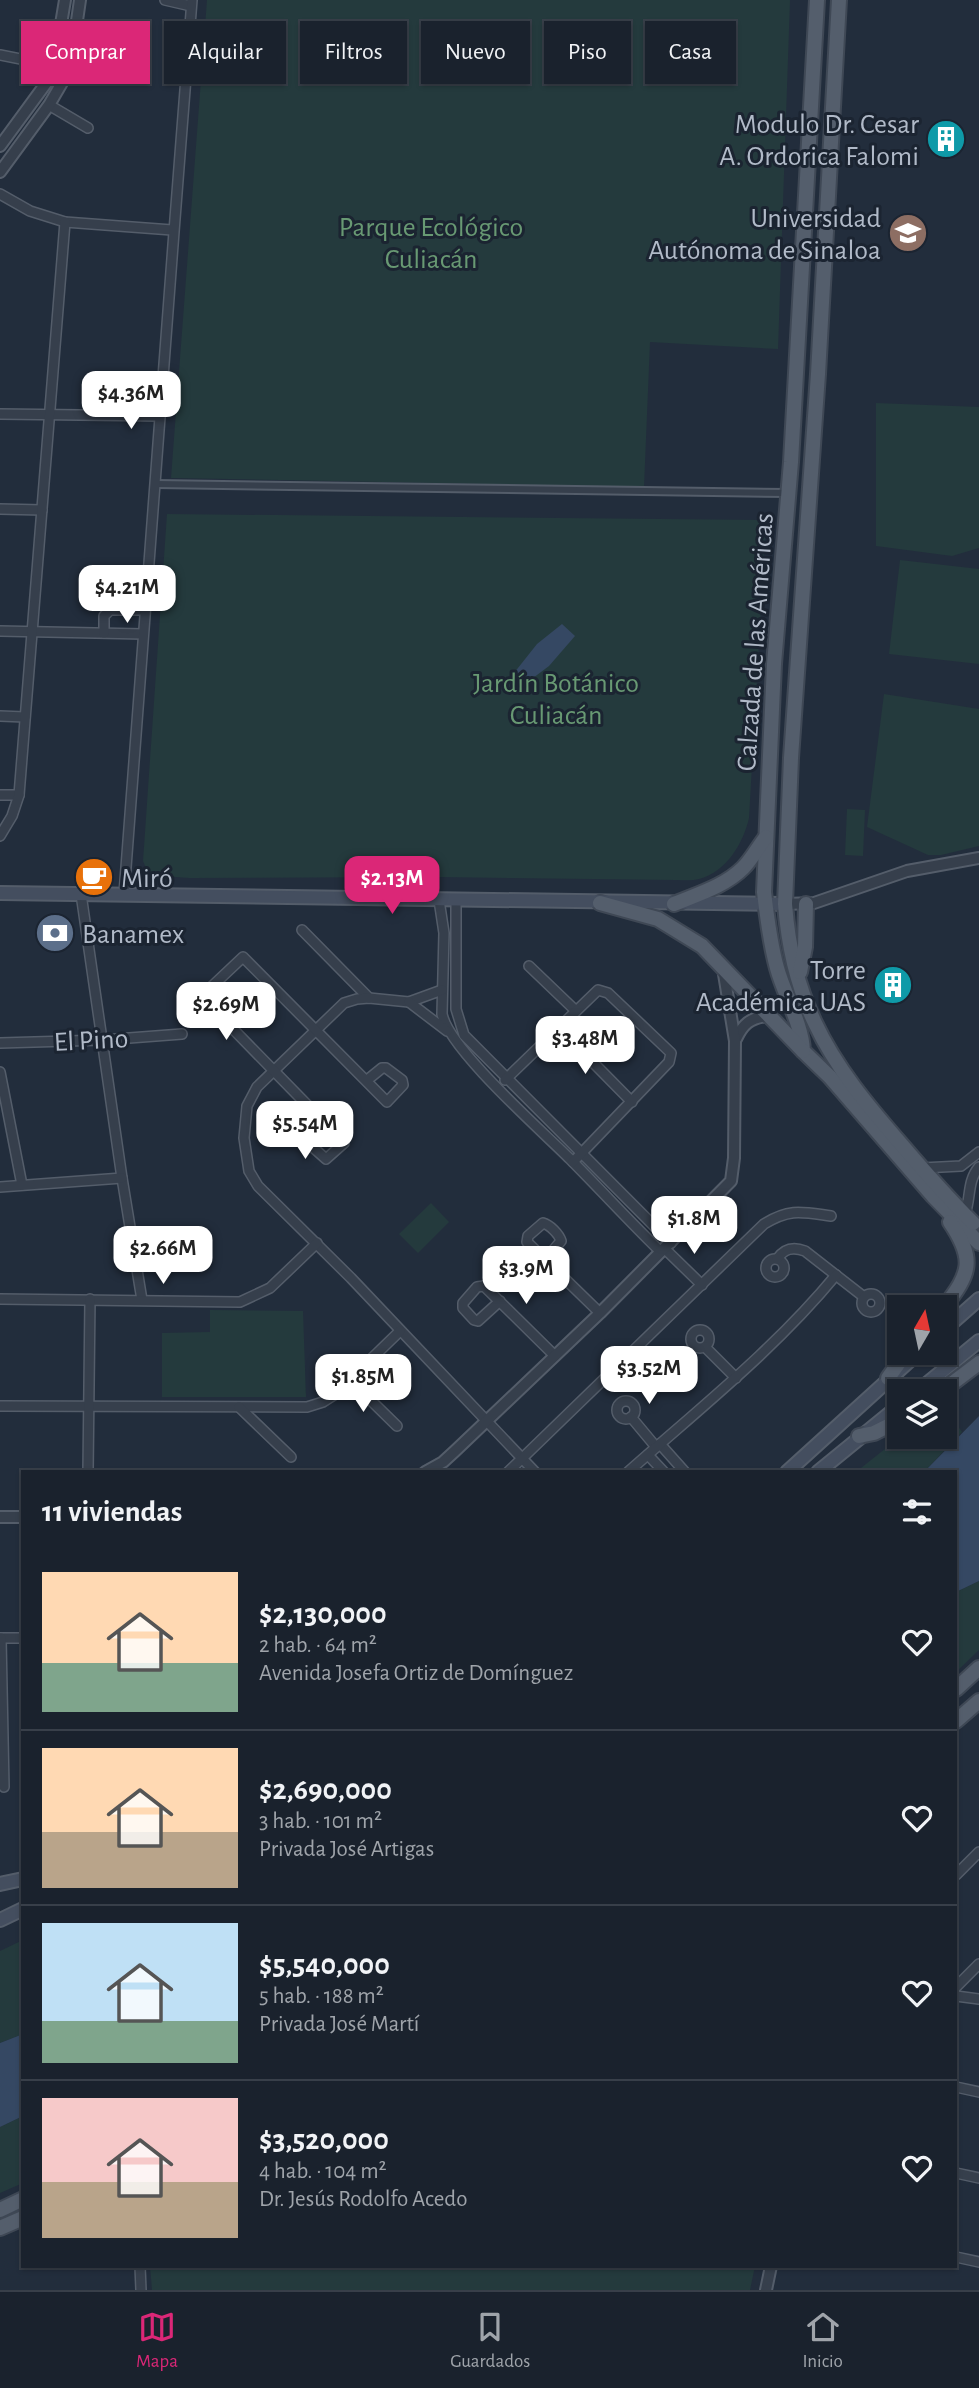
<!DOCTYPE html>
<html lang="es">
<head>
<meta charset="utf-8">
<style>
	body { margin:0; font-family:"Alegreya Sans",sans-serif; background:#272f39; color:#f1f3f6; height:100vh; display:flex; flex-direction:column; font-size:26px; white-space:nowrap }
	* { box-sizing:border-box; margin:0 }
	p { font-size:23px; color:#9fa4aa }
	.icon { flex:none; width:38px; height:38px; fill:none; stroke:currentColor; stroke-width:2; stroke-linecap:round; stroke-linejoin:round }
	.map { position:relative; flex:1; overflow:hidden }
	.panel { position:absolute; left:21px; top:1470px; width:936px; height:798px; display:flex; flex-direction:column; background:#1a222d; border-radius:0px; box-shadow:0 2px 5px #0004,0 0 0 2px #383f49 }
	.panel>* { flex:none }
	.hud { position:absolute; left:21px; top:21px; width:938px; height:63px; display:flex; gap:14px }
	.needle { width:46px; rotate:9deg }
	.tools { position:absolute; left:887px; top:1295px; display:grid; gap:14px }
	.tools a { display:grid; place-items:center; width:70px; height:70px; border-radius:0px; background:#1a222d; box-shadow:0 2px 5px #0004,0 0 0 2px #383f49; font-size:35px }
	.price { position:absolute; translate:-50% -60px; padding:0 16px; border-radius:14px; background:#fff; color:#222; font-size:23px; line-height:46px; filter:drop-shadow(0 2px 4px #0008) }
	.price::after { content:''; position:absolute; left:50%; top:42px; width:21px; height:16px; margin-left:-10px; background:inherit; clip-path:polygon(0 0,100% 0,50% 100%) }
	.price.active { background:#db2777; color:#fff }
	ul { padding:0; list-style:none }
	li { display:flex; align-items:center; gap:21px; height:175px; padding:0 21px }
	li+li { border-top:2px solid #383f49 }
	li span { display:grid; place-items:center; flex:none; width:196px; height:140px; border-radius:0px; color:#555 }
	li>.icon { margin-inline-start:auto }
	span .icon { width:84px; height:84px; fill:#fffc; stroke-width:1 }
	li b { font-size:30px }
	h2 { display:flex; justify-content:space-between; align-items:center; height:84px; padding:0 21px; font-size:30px }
	.tag { padding:0 24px; border-radius:0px; background:#1a222d; box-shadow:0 2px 5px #0004,0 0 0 2px #383f49; font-size:24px; line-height:63px }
	.tag.active { background:#db2777; color:#fff }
	.dock { display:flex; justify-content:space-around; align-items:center; height:98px; border-top:2px solid #383f49; background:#1a222d; font-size:19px; color:#9fa4aa }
	.dock a { display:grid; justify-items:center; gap:4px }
	.dock .active { color:#db2777 }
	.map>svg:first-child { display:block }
	.green { fill:#243a3d }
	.water { fill:#354863 }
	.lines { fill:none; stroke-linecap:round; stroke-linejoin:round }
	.pedestrian-casing { stroke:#545d6a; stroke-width:10 }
	.minor-casing { stroke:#545d6a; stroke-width:12 }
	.tertiary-casing { stroke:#545d6a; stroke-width:14 }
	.secondary-casing { stroke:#545d6a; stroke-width:16 }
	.primary-casing { stroke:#3f4855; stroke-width:18 }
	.pedestrian { stroke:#363f4c; stroke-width:6 }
	.minor { stroke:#363f4c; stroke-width:9 }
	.tertiary { stroke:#363f4c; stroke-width:10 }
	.secondary { stroke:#444e5f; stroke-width:12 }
	.primary { stroke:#545e6c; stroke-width:14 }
	.labels { text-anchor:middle; stroke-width:6; stroke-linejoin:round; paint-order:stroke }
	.poi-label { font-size:28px; fill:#b1bac8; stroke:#1b2431; text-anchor:end }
	.park-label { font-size:28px; fill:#689973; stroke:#1b2431 }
	.street-label { font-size:28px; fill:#b1bac8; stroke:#1b2431 }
</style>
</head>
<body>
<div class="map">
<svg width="979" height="2290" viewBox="0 0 979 2290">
	<rect width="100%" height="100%" fill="#222d3c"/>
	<g class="green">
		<polygon points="207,0 790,0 778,349 650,342 644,487 171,478"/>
		<polygon points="876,403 979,407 979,548 952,556 876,546"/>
		<path d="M 167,514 L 766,520 L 749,818 C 743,844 726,872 699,879 C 692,881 683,880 676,880 L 437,877 L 190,878 L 161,876 L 148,873 L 143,861 Z"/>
		<polygon points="900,560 979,569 979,664 889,654"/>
		<polygon points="884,694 979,709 979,846 941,855 928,855 867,827"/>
		<polygon points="847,809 865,810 863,856 845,855"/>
		<polygon points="431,1203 449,1222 418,1253 399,1234"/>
		<polygon points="210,1310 303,1311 306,1397 162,1397 162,1333 210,1332"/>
		<polygon points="945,1407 962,1432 924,1472 856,1472 900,1437 945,1437"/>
		<polygon points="979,1581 979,1650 956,1672 956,1592"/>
		<polygon points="23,1940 23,2034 0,2043 0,1951"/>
		<polygon points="23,2116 23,2183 0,2193 0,2127"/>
		<polygon points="150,2266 755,2266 750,2290 152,2290"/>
	</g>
	<g class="water">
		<polygon points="562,624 575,636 549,666 525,684 514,673 537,644"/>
		<polygon points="979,1416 979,1581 956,1592 956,1472 924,1472"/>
		<polygon points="23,2034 23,2116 0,2127 0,2043"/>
	</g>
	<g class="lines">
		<g class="pedestrian-casing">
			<polyline id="pedestrian" points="156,484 788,493"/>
		</g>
		<g class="minor-casing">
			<g id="minor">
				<polyline points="165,0 191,6"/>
				<polyline points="0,55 116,78"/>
				<polyline points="49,105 88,128"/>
				<polyline points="0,194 30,211 65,222 172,230"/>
				<polyline points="0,414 160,416"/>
				<polyline points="0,509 42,510"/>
				<polyline points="0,631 143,634"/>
				<polyline points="104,633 104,616 110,610 145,610"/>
				<polyline points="0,716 25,717"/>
				<polyline points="0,795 19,795"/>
				<polyline points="0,836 12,816 19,795 65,222"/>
				<polyline points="81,894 122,1178 142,1300"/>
				<path d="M 124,894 C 145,596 169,298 192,0"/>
				<path d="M 439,900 L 444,933 L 442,1014 C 449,1049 541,1130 570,1159 C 601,1190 630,1222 661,1252"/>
				<polyline points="456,901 456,1009 464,1035 671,1243"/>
				<polyline points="302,930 369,998"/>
				<polyline points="529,966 576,1011"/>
				<polyline points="442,990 409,1002 369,998 357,999 344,1003 257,1087 247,1106 244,1138 249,1171 258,1186 351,1278 535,1472"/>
				<polyline points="409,1002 447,1031"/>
				<polyline points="559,1028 632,1102"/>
				<polyline points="0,1043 103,1040 182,1034"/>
				<polyline points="0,1072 22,1185"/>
				<polyline points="505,1080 598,990 608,993 671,1053 669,1062 573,1162"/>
				<path d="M 325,1123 L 309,1137 L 308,1143 L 326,1159 L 344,1143 C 298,1095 251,1048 205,1000 L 207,991 L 243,957 L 387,1102 L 403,1085 L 402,1080 L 386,1068 L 382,1068 L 366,1081"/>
				<polyline points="922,1168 961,1166 979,1152"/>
				<polyline points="0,1187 122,1178"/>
				<path d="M 965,1214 C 971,1198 967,1181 979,1167"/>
				<polyline points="665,1249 702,1285"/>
				<circle cx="775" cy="1268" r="9"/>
				<path d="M 777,1259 C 784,1249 792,1246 805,1251 L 864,1297"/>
				<path d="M 545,1260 L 561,1241 C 559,1234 550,1225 543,1223 L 528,1236 L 527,1242 L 600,1313"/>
				<circle cx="871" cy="1303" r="9"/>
				<polyline points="0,1299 240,1302 270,1288 317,1243"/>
				<polyline points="500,1301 478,1321 474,1320 463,1308 463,1303 477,1287 484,1286 487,1289 555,1356"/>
				<circle cx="700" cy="1339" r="9"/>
				<polyline points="705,1347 736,1378"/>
				<polyline points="350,1380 397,1426"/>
				<circle cx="626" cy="1410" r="9"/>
				<polyline points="0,1406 307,1407 323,1402 334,1395 400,1331"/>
				<polyline points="239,1407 291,1457"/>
				<polyline points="631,1417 656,1447"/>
				<polyline points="660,1444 685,1472"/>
				<polyline points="648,1455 664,1472"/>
				<polyline points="88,1472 90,1299"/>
				<path d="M 508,1472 L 764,1224 C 790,1208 802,1212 831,1216"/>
				<path d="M 628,1472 C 700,1408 775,1349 836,1275"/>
				<polyline points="0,1638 23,1638"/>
				<polyline points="1,1638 4,1787"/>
				<polyline points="956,1875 979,1852"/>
				<polyline points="956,1987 979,1964"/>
				<polyline points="956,1996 979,1999"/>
				<polyline points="956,2087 979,2092"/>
				<polyline points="956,2173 979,2178"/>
				<polyline points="956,2257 979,2262"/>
				<polyline points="140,2266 141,2290"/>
			</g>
		</g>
		<g class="tertiary-casing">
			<g id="tertiary">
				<polyline points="0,146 47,82 54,66 65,0"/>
				<polyline points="0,172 49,105 70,69 80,0"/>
				<polyline points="785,904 814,903 907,871 979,858"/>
				<path d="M 736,1039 C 743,1024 750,1018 767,1016 L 770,1019"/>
				<polyline points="425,1472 443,1462 455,1451 600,1313 731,1181 734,1158 735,1041 723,968"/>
				<polyline points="0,1517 23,1517"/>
				<polyline points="766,2290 771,2266"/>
			</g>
		</g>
		<g class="secondary-casing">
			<g id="secondary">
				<polyline points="0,893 785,904"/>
				<polyline points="945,1329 979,1299"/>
				<polyline points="918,1391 979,1341"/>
				<polyline points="787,1472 918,1353"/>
				<polyline points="818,1472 900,1405"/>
				<polyline points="0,1884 23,1879"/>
				<polyline points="0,1920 23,1909"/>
			</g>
		</g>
		<g class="primary-casing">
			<g id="primary">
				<path d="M 817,0 L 791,462 L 774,664 L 764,892 C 767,917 770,943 777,968 C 784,994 802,1024 803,1051 L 830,1077 L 933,1196 L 979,1243"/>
				<path d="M 839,0 L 818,374 L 791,758 L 785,904 C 788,944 797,986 815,1023 C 836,1068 868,1106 901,1144 C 924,1171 948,1198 973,1223"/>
				<polyline points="600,903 658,919 702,946 803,1051"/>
				<path d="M 674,904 C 698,894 725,886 743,868 C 752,859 758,847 766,837"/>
				<polyline points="800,972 805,947 806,904"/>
				<path d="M 944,1307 C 971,1273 975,1259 950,1222"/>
				<polyline points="888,1378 906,1353"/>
				<polyline points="942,1391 979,1363"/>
				<polyline points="859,1436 874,1433 900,1420"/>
				<polyline points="956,1689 979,1668"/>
				<polyline points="956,1721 979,1701"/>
				<polyline points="0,2210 23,2199"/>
				<polyline points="0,2228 23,2218"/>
			</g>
		</g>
		<use href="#pedestrian" class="pedestrian"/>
		<use href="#minor" class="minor"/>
		<use href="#tertiary" class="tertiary"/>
		<use href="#secondary" class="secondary"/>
		<use href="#primary" class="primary"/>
	</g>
	<defs>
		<g id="building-disc" transform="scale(2.0125)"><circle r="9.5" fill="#0f9aa8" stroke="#1b2431"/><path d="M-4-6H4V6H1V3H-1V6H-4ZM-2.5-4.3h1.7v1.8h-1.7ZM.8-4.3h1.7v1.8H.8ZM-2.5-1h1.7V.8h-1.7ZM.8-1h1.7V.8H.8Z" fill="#fff"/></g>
		<g id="university-disc" transform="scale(2.0125)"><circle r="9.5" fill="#8d6e63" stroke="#1b2431"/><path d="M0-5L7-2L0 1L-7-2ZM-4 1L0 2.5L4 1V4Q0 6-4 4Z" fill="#fff"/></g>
		<g id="cafe-disc" transform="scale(2.0125)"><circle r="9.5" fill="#e8710a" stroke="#1b2431"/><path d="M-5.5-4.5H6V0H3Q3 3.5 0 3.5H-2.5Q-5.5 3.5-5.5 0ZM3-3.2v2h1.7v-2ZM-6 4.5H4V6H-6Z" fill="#fff"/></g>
		<g id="bank-disc" transform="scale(2.0125)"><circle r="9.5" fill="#5c6f8a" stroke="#1b2431"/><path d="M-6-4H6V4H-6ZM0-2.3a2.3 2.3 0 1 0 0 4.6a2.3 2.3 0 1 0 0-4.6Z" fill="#fff"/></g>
	</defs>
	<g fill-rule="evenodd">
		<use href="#building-disc" x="946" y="139"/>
		<use href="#university-disc" x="908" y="233"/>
		<use href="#cafe-disc" x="94" y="877"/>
		<use href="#bank-disc" x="55" y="933"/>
		<use href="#building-disc" x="893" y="985"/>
	</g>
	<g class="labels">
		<g class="poi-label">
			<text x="919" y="133">Modulo Dr. Cesar<tspan x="919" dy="32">A. Ordorica Falomi</tspan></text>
			<text x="881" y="227">Universidad<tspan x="881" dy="32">Autónoma de Sinaloa</tspan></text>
			<text x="121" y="887" text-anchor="start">Miró</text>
			<text x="82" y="943" text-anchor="start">Banamex</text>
			<text x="866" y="979">Torre<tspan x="866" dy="32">Académica UAS</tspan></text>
		</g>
		<g class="park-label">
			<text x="431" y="236">Parque Ecológico<tspan x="431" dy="32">Culiacán</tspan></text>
			<text x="556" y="692">Jardín Botánico<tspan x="556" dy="32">Culiacán</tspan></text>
		</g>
		<g class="street-label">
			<text transform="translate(754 642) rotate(-86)" y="10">Calzada de las Américas</text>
			<text transform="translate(91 1039) rotate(-3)" y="10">El Pino</text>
		</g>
	</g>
</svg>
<div class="tools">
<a><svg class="needle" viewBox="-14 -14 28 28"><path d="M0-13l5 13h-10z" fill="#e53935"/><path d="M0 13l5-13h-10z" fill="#9fa4aa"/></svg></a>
<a><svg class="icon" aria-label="layers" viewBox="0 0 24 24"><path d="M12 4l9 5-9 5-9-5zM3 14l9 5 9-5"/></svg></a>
</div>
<b class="price" style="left:131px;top:431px">$4.36M</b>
<b class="price" style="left:127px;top:625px">$4.21M</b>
<b class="price active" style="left:392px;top:916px">$2.13M</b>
<b class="price" style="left:226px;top:1042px">$2.69M</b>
<b class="price" style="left:585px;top:1076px">$3.48M</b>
<b class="price" style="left:305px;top:1161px">$5.54M</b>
<b class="price" style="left:694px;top:1256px">$1.8M</b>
<b class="price" style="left:163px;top:1286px">$2.66M</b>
<b class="price" style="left:526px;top:1306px">$3.9M</b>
<b class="price" style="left:649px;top:1406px">$3.52M</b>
<b class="price" style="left:363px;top:1414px">$1.85M</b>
<div class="hud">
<a class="tag active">Comprar</a>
<a class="tag">Alquilar</a>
<a class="tag">Filtros</a>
<a class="tag">Nuevo</a>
<a class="tag">Piso</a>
<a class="tag">Casa</a>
</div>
<section class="panel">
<h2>11 viviendas<svg class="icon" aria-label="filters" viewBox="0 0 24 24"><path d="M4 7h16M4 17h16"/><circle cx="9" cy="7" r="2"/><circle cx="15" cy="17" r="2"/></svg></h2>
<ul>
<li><span style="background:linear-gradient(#ffd9b3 65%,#7fa58c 0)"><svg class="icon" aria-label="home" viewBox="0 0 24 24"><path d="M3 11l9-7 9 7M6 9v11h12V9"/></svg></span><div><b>$2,130,000</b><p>2 hab. · 64 m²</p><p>Avenida Josefa Ortiz de Domínguez</p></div><svg class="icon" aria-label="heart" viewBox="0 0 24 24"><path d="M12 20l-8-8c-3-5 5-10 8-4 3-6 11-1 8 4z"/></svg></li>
<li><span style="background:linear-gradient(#ffd9b3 60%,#b9a48a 0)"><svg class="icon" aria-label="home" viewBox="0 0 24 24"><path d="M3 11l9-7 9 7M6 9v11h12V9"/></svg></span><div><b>$2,690,000</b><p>3 hab. · 101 m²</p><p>Privada José Artigas</p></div><svg class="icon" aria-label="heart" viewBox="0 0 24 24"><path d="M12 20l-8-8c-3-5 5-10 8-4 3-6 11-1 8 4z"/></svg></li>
<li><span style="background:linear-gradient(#bfe0f5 70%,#7fa58c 0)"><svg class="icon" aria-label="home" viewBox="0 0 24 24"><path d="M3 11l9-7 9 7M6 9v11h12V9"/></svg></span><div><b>$5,540,000</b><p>5 hab. · 188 m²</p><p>Privada José Martí</p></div><svg class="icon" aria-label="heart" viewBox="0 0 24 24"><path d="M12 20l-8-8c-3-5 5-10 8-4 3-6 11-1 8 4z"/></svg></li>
<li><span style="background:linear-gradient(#f6c9c9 60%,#b9a48a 0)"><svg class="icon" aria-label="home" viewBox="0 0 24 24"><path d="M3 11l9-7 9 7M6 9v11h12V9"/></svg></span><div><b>$3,520,000</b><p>4 hab. · 104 m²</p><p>Dr. Jesús Rodolfo Acedo</p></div><svg class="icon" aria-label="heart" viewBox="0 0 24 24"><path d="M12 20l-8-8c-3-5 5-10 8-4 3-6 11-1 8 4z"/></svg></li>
</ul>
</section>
</div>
<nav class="dock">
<a class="active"><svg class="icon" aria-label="map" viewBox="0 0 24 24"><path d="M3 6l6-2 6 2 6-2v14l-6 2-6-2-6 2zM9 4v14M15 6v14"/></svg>Mapa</a>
<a><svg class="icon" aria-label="saved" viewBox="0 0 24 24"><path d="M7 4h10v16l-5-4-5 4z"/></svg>Guardados</a>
<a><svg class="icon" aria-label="home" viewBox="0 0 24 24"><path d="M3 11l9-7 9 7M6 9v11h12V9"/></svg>Inicio</a>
</nav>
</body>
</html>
